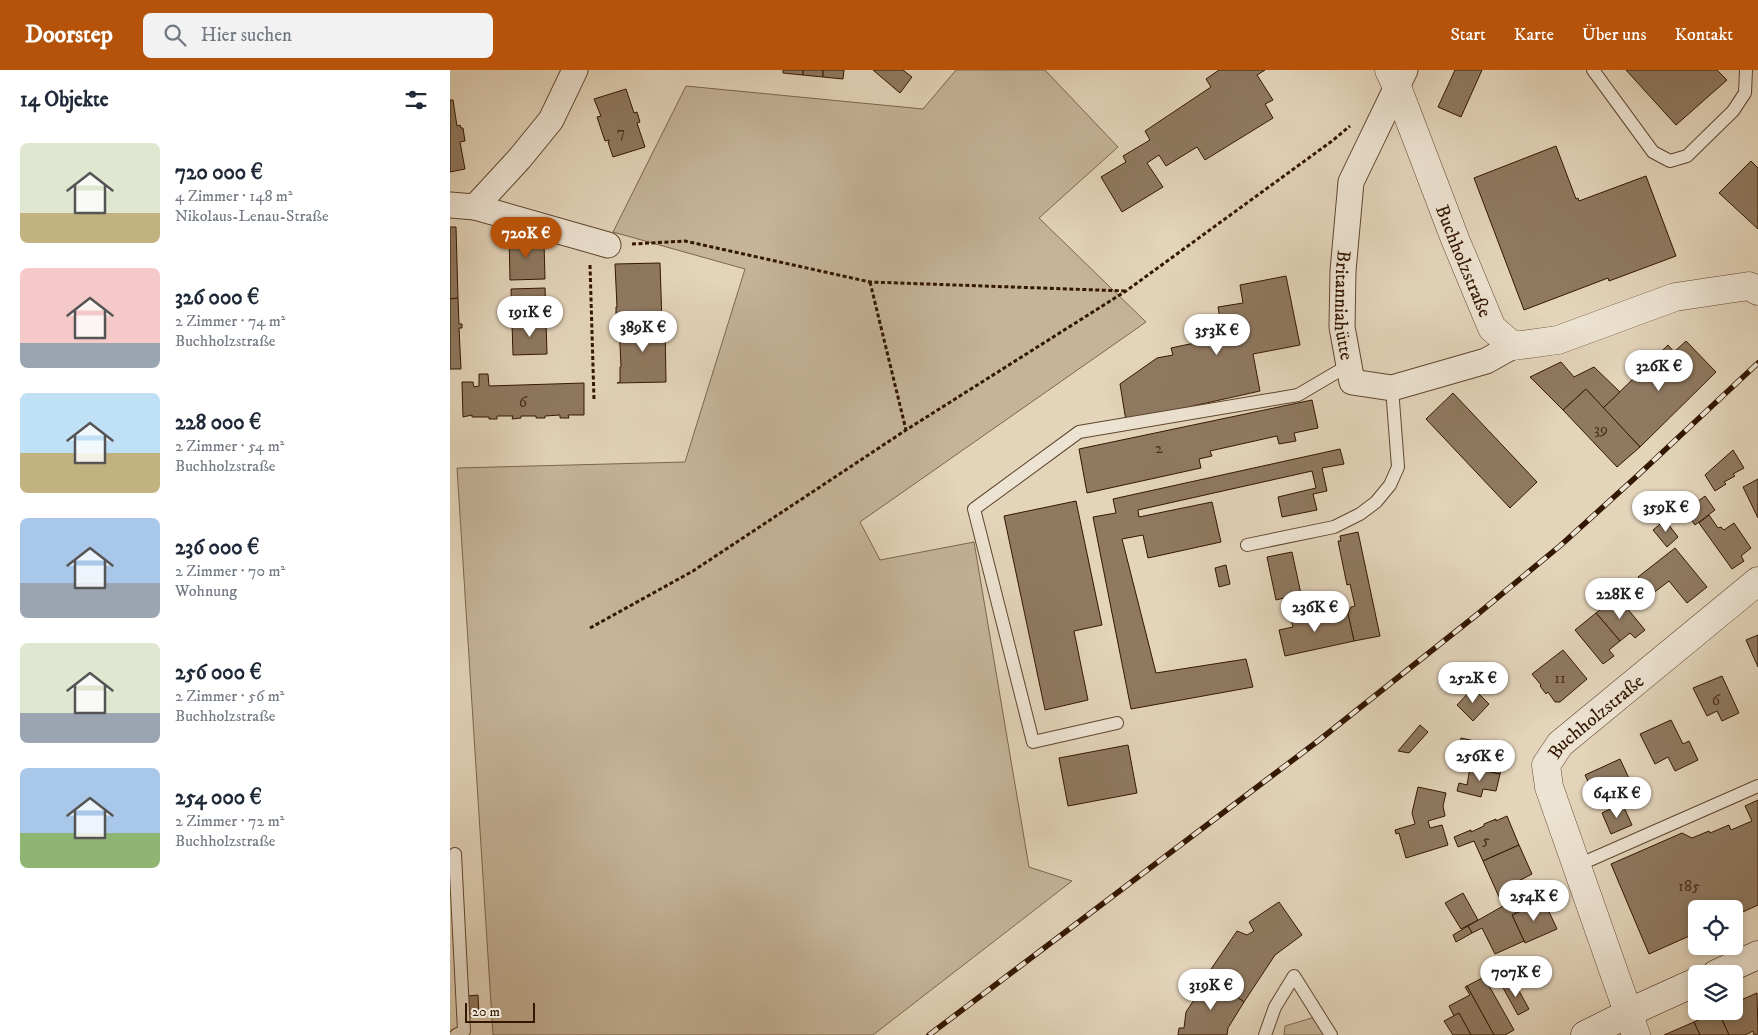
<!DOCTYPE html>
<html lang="de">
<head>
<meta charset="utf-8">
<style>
	body { margin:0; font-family:"IM FELL DW Pica",serif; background:#f2f2f3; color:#1f2937; height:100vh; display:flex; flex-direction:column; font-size:19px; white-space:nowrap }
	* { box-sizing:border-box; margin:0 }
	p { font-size:16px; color:#747a83 }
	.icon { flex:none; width:28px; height:28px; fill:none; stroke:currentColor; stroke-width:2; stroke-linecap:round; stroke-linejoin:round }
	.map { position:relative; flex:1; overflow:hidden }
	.drawer { display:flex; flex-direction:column; background:#fff; width:450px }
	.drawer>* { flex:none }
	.tools { position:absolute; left:1238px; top:830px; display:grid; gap:10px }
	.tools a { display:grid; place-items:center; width:55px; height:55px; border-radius:8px; background:#fff; box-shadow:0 2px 8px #0003; font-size:25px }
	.scale { position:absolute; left:15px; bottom:12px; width:70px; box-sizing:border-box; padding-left:5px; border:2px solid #331700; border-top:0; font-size:14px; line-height:18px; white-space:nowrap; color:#331700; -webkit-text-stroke:4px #ede3d2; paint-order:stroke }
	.price { position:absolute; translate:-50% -42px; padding:0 11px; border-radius:18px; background:#fff; color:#222; font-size:16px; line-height:32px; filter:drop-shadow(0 1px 2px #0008) }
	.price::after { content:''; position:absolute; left:50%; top:30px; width:15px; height:11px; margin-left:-8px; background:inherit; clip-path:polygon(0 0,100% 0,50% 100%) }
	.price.active { background:#b45309; color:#fff }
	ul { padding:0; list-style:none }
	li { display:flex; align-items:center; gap:15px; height:125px; padding:0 20px }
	li span { display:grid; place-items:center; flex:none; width:140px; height:100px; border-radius:8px; color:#555 }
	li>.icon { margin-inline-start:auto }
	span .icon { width:60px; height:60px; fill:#fffc; stroke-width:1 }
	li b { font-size:21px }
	h2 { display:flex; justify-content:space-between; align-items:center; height:60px; padding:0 20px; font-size:21px }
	header { display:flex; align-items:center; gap:30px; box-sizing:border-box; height:70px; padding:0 25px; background:#b45309; color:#fff }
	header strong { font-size:24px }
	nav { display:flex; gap:28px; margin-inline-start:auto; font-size:18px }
	.search { width:350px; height:45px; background:#f2f2f3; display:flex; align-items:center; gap:12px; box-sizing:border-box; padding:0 18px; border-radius:8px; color:#747a83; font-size:19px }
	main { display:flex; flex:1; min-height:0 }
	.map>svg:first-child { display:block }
	.green { fill:#c5b49a; stroke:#7c664d }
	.building { fill:#8f7961; stroke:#331700 }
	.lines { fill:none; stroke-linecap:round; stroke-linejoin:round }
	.service-casing { stroke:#5f462e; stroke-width:14 }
	.minor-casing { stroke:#5f462e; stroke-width:27 }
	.tertiary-casing { stroke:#5f462e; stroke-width:29 }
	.secondary-casing { stroke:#331700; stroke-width:29 }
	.path { stroke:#331700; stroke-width:3; stroke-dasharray:4 2.5; stroke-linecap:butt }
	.service { stroke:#ede3d2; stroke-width:12 }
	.minor { stroke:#ede3d2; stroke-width:25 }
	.tertiary { stroke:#ede3d2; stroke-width:28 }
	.secondary { stroke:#ede3d2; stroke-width:28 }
	.rail-casing { stroke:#331700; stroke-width:5.5 }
	.rail { stroke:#ede3d2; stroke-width:4; stroke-dasharray:11; stroke-linecap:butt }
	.labels { text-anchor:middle; stroke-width:4; stroke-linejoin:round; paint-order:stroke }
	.number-label { font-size:16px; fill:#4a3018 }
	.street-label { font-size:19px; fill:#331700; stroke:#ede3d2 }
</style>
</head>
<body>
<header>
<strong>Doorstep</strong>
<div class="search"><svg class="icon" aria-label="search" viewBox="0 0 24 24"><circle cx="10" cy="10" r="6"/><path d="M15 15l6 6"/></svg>Hier suchen</div>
<nav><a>Start</a><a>Karte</a><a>Über uns</a><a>Kontakt</a></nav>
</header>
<main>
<section class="drawer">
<h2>14 Objekte<svg class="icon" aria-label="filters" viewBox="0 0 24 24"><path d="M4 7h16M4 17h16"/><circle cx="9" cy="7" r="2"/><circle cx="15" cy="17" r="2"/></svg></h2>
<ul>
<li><span style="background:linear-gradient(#dfe7d0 70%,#c2b280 0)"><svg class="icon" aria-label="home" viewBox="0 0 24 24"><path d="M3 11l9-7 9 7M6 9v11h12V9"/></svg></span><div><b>720 000 €</b><p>4 Zimmer · 148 m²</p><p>Nikolaus-Lenau-Straße</p></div></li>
<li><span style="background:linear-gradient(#f6c9c9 75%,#9aa5b1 0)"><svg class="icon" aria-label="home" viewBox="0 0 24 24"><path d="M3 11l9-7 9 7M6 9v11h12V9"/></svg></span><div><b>326 000 €</b><p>2 Zimmer · 74 m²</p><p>Buchholzstraße</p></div></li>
<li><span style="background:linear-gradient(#bfe0f5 60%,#c2b280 0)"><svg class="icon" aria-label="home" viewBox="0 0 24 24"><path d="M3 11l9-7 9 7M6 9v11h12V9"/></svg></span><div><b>228 000 €</b><p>2 Zimmer · 54 m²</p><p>Buchholzstraße</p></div></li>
<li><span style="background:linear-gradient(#a9c7e8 65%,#9aa5b1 0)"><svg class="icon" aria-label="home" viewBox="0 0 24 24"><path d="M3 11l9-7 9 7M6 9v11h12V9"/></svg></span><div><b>236 000 €</b><p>2 Zimmer · 70 m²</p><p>Wohnung</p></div></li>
<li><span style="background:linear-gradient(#dfe7d0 70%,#9aa5b1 0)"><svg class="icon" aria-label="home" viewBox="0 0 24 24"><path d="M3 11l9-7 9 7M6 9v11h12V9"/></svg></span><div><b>256 000 €</b><p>2 Zimmer · 56 m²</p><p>Buchholzstraße</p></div></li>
<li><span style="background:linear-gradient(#a9c7e8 65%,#8fb573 0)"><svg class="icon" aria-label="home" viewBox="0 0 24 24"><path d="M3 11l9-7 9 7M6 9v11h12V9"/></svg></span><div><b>254 000 €</b><p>2 Zimmer · 72 m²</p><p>Buchholzstraße</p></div></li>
</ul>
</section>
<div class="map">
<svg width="1308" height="965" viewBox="0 0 1308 965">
	<rect width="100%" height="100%" fill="#e3d4ba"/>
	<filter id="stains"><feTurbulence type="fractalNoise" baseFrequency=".004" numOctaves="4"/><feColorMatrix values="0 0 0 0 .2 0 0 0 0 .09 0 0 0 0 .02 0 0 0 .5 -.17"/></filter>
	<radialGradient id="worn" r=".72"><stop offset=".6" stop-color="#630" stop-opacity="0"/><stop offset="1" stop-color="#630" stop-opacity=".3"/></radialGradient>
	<g class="green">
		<polygon points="506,0 595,0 668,77 589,148 696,252 410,452 430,490 524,472 579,797 622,811 423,965 43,965 7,398 235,392 295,199 163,162 236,16 473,39"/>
		<polygon points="865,947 876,965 834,965 835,956"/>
	</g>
	<g class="building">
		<polygon points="333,0 353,0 353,5 333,3"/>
		<polygon points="353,0 373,0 373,7 353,5"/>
		<polygon points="373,0 394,0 393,9 373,7"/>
		<polygon points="423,0 453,0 462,7 450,23"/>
		<polygon points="769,0 815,0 807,5 823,30 815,34 823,48 755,90 747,77 716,96 709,85 697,93 713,117 672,142 651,107 676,92 673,86 700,70 695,61 761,17 756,9"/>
		<polygon points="1005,0 1032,0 1011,47 988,37"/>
		<polygon points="1176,0 1267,0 1277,10 1226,55"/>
		<polygon points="176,19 184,43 187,42 190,52 187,53 195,77 163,87 158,72 159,72 159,70 155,71 147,47 151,46 144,29"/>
		<polygon points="0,30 3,30 7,56 10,55 11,58 13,58 15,71 10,72 15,99 0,102"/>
		<polygon points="1106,76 1126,129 1128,128 1129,131 1196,106 1226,186 1159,211 1158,208 1074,240 1024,108"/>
		<polygon points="1301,91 1308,98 1308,159 1269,123"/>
		<polygon points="0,157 6,157 8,228 0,229"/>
		<polygon points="59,164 69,164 70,172 94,172 95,209 60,210"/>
		<polygon points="210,193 212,253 163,254 166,253 166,237 167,237 165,194"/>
		<polygon points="836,206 850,275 803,284 810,321 676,351 670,314 707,288 723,285 721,278 773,267 768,237 793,233 790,215"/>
		<polygon points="95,218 96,251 62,253 61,219"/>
		<polygon points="8,228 9,254 12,254 12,258 9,258 11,299 0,299 0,229"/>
		<polygon points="96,251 97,284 63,285 62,253"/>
		<polygon points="212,253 215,253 216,312 167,313 170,312 170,297 171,297 169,254"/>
		<polygon points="1236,271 1266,302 1190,377 1153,338 1218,275 1224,282"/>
		<polygon points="1111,292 1124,307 1144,297 1170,322 1153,338 1136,319 1113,340 1080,307"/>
		<polygon points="29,304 38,304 39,316 134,313 134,345 118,345 119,348 110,348 110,345 95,346 95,348 86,348 86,346 71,346 71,348 62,349 63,346 47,346 47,349 39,349 39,347 22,347 22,345 13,347 12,312 23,312 24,317 29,316"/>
		<polygon points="1136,319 1190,377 1167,397 1113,340"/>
		<polygon points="1003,323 1087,412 1060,438 976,349"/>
		<polygon points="862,330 868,358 844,363 846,371 829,374 827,366 760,381 762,386 749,389 751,398 637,423 629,379"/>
		<polygon points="890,379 894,394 872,398 877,421 863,424 867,440 832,447 828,427 866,418 862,401 688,440 689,447 762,432 771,472 698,488 693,465 672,469 706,603 796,589 803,617 681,639 643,447 666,443 663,429"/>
		<polygon points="1283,380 1294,398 1283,404 1285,406 1274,412 1276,414 1265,421 1255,405"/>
		<polygon points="1308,409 1308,448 1293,417"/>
		<polygon points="1255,426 1265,440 1245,455 1235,441"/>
		<polygon points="626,431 652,555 624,561 638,630 595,640 554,446"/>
		<polygon points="1259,445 1268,458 1271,457 1274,460 1284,453 1301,478 1291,486 1294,491 1282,499 1249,453"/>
		<polygon points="1215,450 1228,467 1217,477 1203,460"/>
		<polygon points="908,462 930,566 904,571 898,544 901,537 905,536 900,514 897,515 888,471 891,471 890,466"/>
		<polygon points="1225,478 1257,517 1237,533 1219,511 1202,524 1188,507"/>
		<polygon points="842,482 851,524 826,530 817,487"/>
		<polygon points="776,495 780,514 769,517 765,498"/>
		<polygon points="1167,526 1195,560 1185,568 1180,563 1170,571 1146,543"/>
		<polygon points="862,538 865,551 898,544 904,571 835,586 829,560 843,557 839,543"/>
		<polygon points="1146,543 1170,571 1159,580 1164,586 1153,594 1125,560"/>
		<polygon points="1308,565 1308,597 1296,570"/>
		<polygon points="1113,580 1137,609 1110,632 1105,632 1098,622 1096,624 1090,616 1091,615 1082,604"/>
		<polygon points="1272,606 1289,643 1272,651 1267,641 1257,646 1243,618"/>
		<polygon points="1023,618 1039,634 1023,651 1007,635"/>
		<polygon points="1221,650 1233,674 1239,671 1248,690 1225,701 1218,687 1205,694 1190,664"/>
		<polygon points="970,655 978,662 959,683 948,681"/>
		<polygon points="1011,668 1043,675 1041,683 1054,686 1050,704 1020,698 1025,681 1009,677"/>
		<polygon points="678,675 687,723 618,736 609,688"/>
		<polygon points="1170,689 1184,719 1149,735 1135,705"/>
		<polygon points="1020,698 1050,704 1046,721 1033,719 1031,727 1007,721 1009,713 1017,715"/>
		<polygon points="968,717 996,723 993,736 995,746 978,751 980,758 992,755 998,775 956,788 949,763 946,764 945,760 965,754 962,743"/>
		<polygon points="1308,730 1308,835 1284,846 1284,839 1246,839 1246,863 1199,884 1161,794 1232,763 1242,768 1259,761 1260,763 1279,755 1281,760 1302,751 1295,736"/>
		<polygon points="1172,733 1182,755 1161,764 1152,743"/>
		<polygon points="1057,746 1069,775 1033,791 1024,771 1008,777 1004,767 1021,760 1021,762 1034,756 1034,754 1046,749 1046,751"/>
		<polygon points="1069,775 1082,804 1061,815 1064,821 1049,827 1033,791"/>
		<polygon points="1013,823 1028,850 1011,859 995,833"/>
		<polygon points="1094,831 1107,859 1075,873 1062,845"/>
		<polygon points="829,832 852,865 825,885 794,932 757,905 787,861 797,865 804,861 799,852"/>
		<polygon points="1060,832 1066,843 1062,845 1074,871 1045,884 1032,858 1022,863 1018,856"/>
		<polygon points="1018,856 1022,863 1006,872 1003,865"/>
		<polygon points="759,907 794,932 778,958 777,965 728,965 729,958 734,958 736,942"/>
		<polygon points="1034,907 1064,960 1055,965 1044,965 1017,916"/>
		<polygon points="1063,910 1079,939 1068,945 1052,916"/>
		<polygon points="1017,916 1044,965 1021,965 1009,943 1004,946 999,936 1020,925 1015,917"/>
		<polygon points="1307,923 1308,964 1304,965 1303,961 1295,965 1279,965 1268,941 1284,941 1284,933"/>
		<polygon points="28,925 29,947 19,947 17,926"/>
		<polygon points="1268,941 1279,965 1250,965 1244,952"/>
		<polygon points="1009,943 1021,965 1003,965 994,951"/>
		<polygon points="1244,952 1250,965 1214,965"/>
	</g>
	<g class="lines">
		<g class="service-casing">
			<g id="service">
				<polyline points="1143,0 1203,82 1220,91 1237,86 1283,41 1295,23 1296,0"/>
				<polyline points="797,475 884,457 910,444 926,432 940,415 948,397 942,318"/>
				<polyline points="667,653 583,672 524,439 629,362 848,325 899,295"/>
				<polyline points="5,784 14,961 6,965"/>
				<polyline points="1126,796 1308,716"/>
				<polyline points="815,965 825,937 844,906 881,965"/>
			</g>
		</g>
		<g class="minor-casing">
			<g id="minor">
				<path id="s1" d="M 955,0 L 901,112 L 893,201 L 892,257 L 902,312 L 942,318 L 1036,291 L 1063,276"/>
				<polyline points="0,135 25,137 70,88 101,50 125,0"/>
				<polyline points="25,137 158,175"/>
			</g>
		</g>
		<g class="tertiary-casing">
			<g id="tertiary">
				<path id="s2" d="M 939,0 L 947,17 L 1005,169 L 1042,258 L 1063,276 L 1108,270 L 1225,227 L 1299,216 L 1308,221"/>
				<path id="s3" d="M 1186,965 L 1099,717 L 1096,695 L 1110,674 L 1308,511"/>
			</g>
		</g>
		<g class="secondary-casing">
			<g id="secondary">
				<polyline points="1266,904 1308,885"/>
				<polyline points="1135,965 1193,936 1246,912"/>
			</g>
		</g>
		<g class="path">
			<polyline points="182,174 235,171 420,212 676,221"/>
			<polyline points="140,195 144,330"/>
			<polyline points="420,212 456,360"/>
			<polyline points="140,558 243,501 456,360 676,221 882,71 900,56"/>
		</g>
		<use href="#service" class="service"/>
		<use href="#minor" class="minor"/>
		<use href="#tertiary" class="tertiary"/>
		<use href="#secondary" class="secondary"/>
		<g class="rail-casing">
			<polyline id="rail" points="479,965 868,671 1029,543 1111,475 1186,407 1308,293"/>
		</g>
		<use href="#rail" class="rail"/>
	</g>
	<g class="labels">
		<g class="number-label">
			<text x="171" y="67">7</text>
			<text x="73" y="337">6</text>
			<text x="1151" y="364">39</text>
			<text x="709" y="383">2</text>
			<text x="1110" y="613">11</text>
			<text x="1266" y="635">6</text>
			<text x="1036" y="775">5</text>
			<text x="1239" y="821">185</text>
		</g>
		<g class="street-label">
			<text dy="7" stroke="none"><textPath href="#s2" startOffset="205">Buchholzstraße</textPath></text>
			<text dy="7" stroke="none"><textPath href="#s1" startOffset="248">Britanniahütte</textPath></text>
			<text dy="7" stroke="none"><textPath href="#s3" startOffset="355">Buchholzstraße</textPath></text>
		</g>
	</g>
	<rect width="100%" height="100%" filter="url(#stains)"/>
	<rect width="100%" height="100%" fill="url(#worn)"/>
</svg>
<div class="tools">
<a><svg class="icon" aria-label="locate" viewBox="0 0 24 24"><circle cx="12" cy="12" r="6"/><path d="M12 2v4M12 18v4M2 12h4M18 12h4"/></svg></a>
<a><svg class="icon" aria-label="layers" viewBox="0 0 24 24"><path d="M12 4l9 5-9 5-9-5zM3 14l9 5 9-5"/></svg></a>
</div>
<div class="scale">20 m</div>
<b class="price active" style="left:76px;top:189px">720K €</b>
<b class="price" style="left:80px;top:268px">191K €</b>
<b class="price" style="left:193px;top:283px">389K €</b>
<b class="price" style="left:767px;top:286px">353K €</b>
<b class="price" style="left:1209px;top:322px">326K €</b>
<b class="price" style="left:1216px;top:463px">359K €</b>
<b class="price" style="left:1170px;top:550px">228K €</b>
<b class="price" style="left:865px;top:563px">236K €</b>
<b class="price" style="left:1023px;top:634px">252K €</b>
<b class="price" style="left:1030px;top:712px">256K €</b>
<b class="price" style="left:1167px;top:749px">641K €</b>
<b class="price" style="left:1084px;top:852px">254K €</b>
<b class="price" style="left:1066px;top:928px">707K €</b>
<b class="price" style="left:761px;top:941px">319K €</b>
</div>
</main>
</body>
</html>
